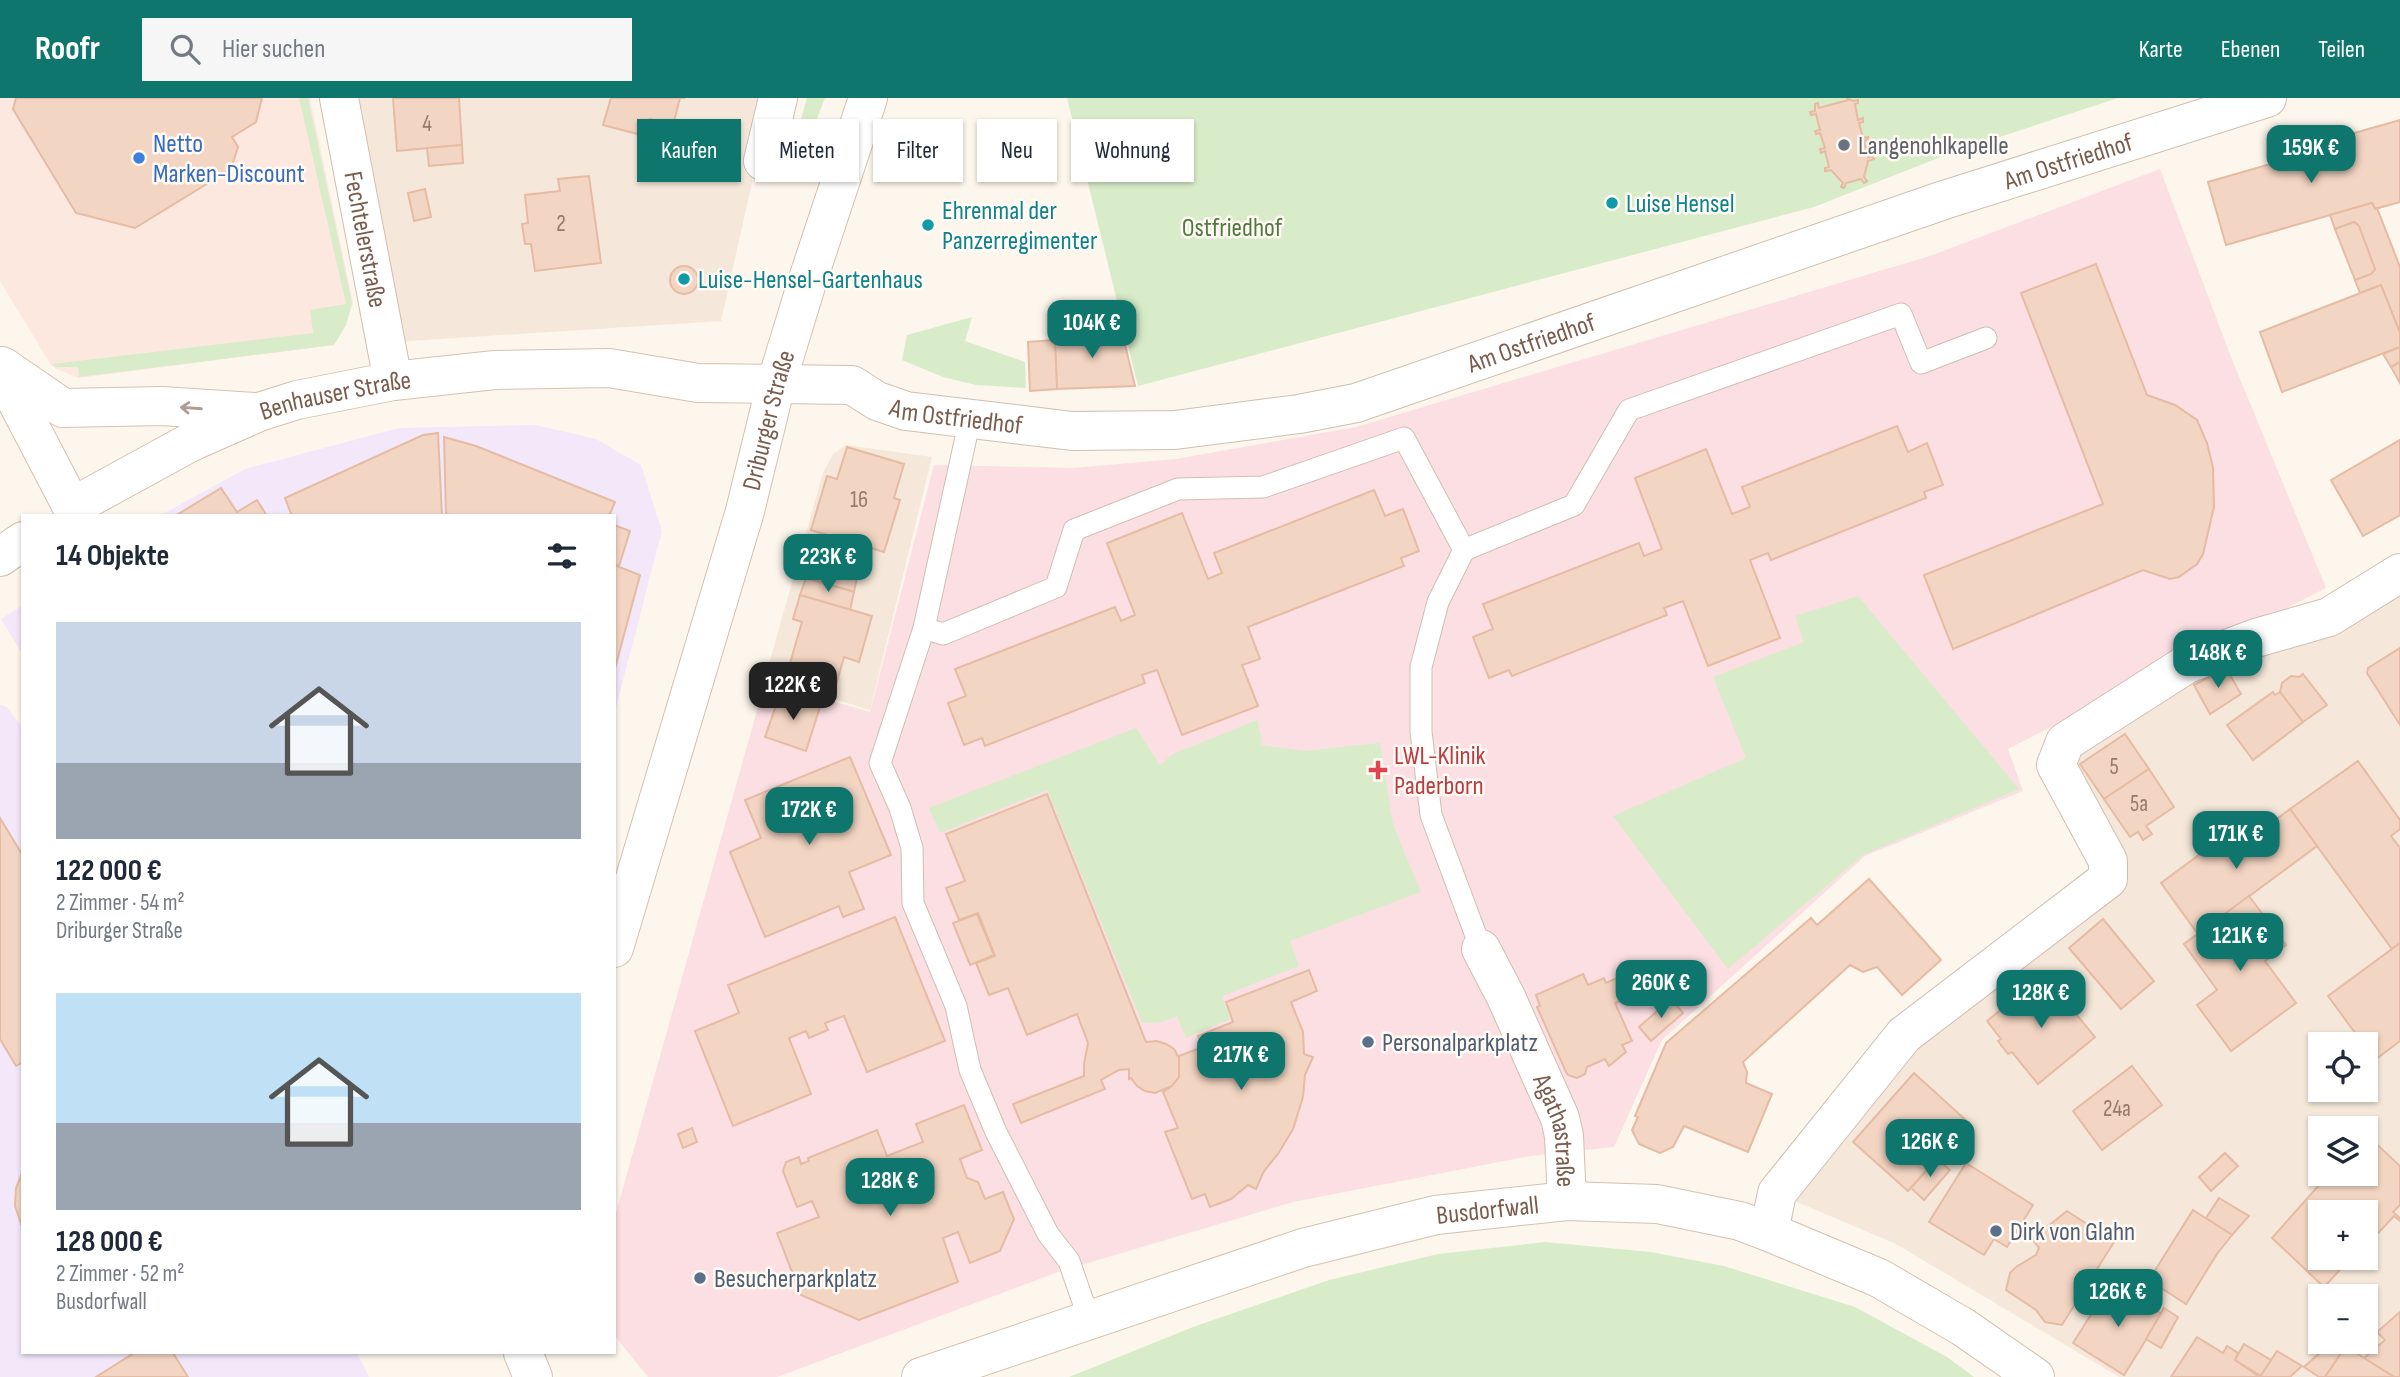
<!DOCTYPE html>
<html lang="de">
<head>
<meta charset="utf-8">
<style>
	body { margin:0; font-family:"Sofia Sans Condensed",sans-serif; background:#f6f6f7; color:#1f2937; height:100vh; display:flex; flex-direction:column; font-size:26px; white-space:nowrap }
	* { box-sizing:border-box; margin:0 }
	p { font-size:23px; color:#747a83 }
	.icon { flex:none; width:38px; height:38px; fill:none; stroke:currentColor; stroke-width:2; stroke-linecap:round; stroke-linejoin:round }
	.map { position:relative; flex:1; overflow:hidden }
	.details { position:absolute; left:21px; top:416px; width:595px; height:840px; display:flex; flex-direction:column; background:#fff; border-radius:0px; box-shadow:0 2px 5px #0004 }
	.details>* { flex:none }
	.top-card { position:absolute; left:637px; top:21px; width:665px; height:63px; display:flex; gap:14px }
	.fabs { position:absolute; left:2308px; top:934px; display:grid; gap:14px }
	.fabs a { display:grid; place-items:center; width:70px; height:70px; border-radius:0px; background:#fff; box-shadow:0 2px 5px #0004; font-size:35px }
	.price { position:absolute; translate:-50% -60px; padding:0 16px; border-radius:14px; background:#0f766e; color:#fff; font-size:23px; line-height:46px; filter:drop-shadow(0 2px 4px #0008) }
	.price::after { content:''; position:absolute; left:50%; top:42px; width:21px; height:16px; margin-left:-10px; background:inherit; clip-path:polygon(0 0,100% 0,50% 100%) }
	.price.active { background:#222; color:#fff }
	ul { padding:0; list-style:none }
	li { display:grid; align-content:center; gap:14px; height:371px; padding:0 35px }
	li span { display:grid; place-items:center; height:217px; border-radius:0px; color:#555 }
	li>.icon { margin-inline-start:auto }
	span .icon { width:126px; height:126px; fill:#fffc; stroke-width:1 }
	li b { font-size:30px }
	h2 { display:flex; justify-content:space-between; align-items:center; height:84px; padding:0 35px; font-size:30px }
	.chip { padding:0 24px; border-radius:0px; background:#fff; box-shadow:0 2px 5px #0004; font-size:24px; line-height:63px }
	.chip.active { background:#0f766e; color:#fff }
	header { display:flex; align-items:center; gap:42px; box-sizing:border-box; height:98px; padding:0 35px; background:#0f766e; color:#fff }
	header strong { font-size:33px }
	nav { display:flex; gap:38px; margin-inline-start:auto; font-size:24px }
	.search { width:490px; height:63px; background:#f6f6f7; display:flex; align-items:center; gap:18px; box-sizing:border-box; padding:0 24px; border-radius:0px; color:#747a83; font-size:26px }
	.map>svg:first-child { display:block }
	.residential { fill:#f5e8da; fill-rule:evenodd }
	.commercial { fill:#fde8e0 }
	.education { fill:#f3e8fa }
	.medical { fill:#fbdfe3 }
	.green { fill:#d8ecc9 }
	.building { fill:#f3d5c3; stroke:#e6bba3; stroke-width:2 }
	.lines { fill:none; stroke-linecap:round; stroke-linejoin:round }
	.service-casing { stroke:#d1beb0; stroke-width:23 }
	.minor-casing { stroke:#d1beb0; stroke-width:40 }
	.secondary-casing { stroke:#d6c0b0; stroke-width:40 }
	.service { stroke:#fff; stroke-width:21 }
	.minor { stroke:#fff; stroke-width:38 }
	.secondary { stroke:#fff; stroke-width:38 }
	.oneway { stroke:#af9d94 }
	.worship-dot { fill:#6b7280; stroke:#fffaf3; stroke-width:2.5 }
	.shop-dot { fill:#3f7fe0; stroke:#fffaf3; stroke-width:2.5 }
	.culture-dot { fill:#0f9aa8; stroke:#fffaf3; stroke-width:2.5 }
	.health-dot { fill:#e0444e; stroke:#fffaf3; stroke-width:2.5 }
	.service-dot { fill:#5c6f8a; stroke:#fffaf3; stroke-width:2.5 }
	.labels { text-anchor:middle; stroke-width:5; stroke-linejoin:round; paint-order:stroke }
	.number-label { font-size:23px; fill:#987a6a }
	.shop-label { font-size:26px; fill:#366cbe; stroke:#fffaf3; text-anchor:start }
	.worship-label { font-size:26px; fill:#5b616d; stroke:#fffaf3; text-anchor:start }
	.street-label { font-size:26px; fill:#7a5c4d; stroke:#fffaf3 }
	.culture-label { font-size:26px; fill:#0d838f; stroke:#fffaf3; text-anchor:start }
	.park-label { font-size:26px; fill:#537a41; stroke:#fffaf3 }
	.health-label { font-size:26px; fill:#be3a42; stroke:#fffaf3; text-anchor:start }
	.service-label { font-size:26px; fill:#4e5e75; stroke:#fffaf3; text-anchor:start }
</style>
</head>
<body>
<header>
<strong>Roofr</strong>
<div class="search"><svg class="icon" aria-label="search" viewBox="0 0 24 24"><circle cx="10" cy="10" r="6"/><path d="M15 15l6 6"/></svg>Hier suchen</div>
<nav><a>Karte</a><a>Ebenen</a><a>Teilen</a></nav>
</header>
<div class="map">
<svg width="2400" height="1279" viewBox="0 0 2400 1279">
	<rect width="100%" height="100%" fill="#fdf6ec"/>
	<g class="residential">
		<polygon points="351,0 771,0 721,223 395,244"/>
		<polygon points="846,347 932,359 870,612 765,580 823,375 833,356"/>
		<path d="M 2400,473 L 2400,1279 L 2119,1279 L 1896,1146 L 1783,1098 L 1895,952 L 2125,773 L 2066,662 L 2186,582 ZM 2320,947 L 2366,947 L 2366,992 L 2320,992 ZM 2320,1031 L 2366,1031 L 2366,1076 L 2320,1076 ZM 2320,1115 L 2366,1115 L 2366,1160 L 2320,1160 ZM 2320,1199 L 2366,1199 L 2366,1244 L 2320,1244 Z"/>
	</g>
	<polygon class="commercial" points="0,0 310,0 353,205 346,227 334,247 79,280 56,271 51,267 0,183"/>
	<g class="education">
		<polygon points="536,327 596,341 641,367 662,433 614,617 614,418 159,418 245,371 399,330"/>
		<polygon points="23,507 23,557 1,521"/>
		<polygon points="0,607 6,608 23,630 23,1255 357,1255 369,1279 0,1279"/>
	</g>
	<polygon class="medical" points="2160,71 2231,259 2326,490 2008,651 2023,693 1865,758 1662,942 1614,1049 1530,1058 1293,1104 1058,1174 777,1279 648,1279 614,1237 614,1122 765,584 870,614 934,367 1073,370 1176,361 1356,329 1930,158"/>
	<g class="green">
		<polygon points="299,0 308,0 352,205 346,227 334,247 79,279 78,269 56,269 52,266 313,235 310,212 346,206"/>
		<polygon points="807,0 825,0 797,73 787,70"/>
		<polygon points="1067,0 2118,0 1951,55 1814,109 1138,288"/>
		<polygon points="972,219 965,243 1025,264 1026,290 976,287 943,279 902,262 907,237"/>
		<polygon points="1858,498 2019,691 1863,757 1728,871 1613,718 1746,660 1713,579 1804,544 1795,518"/>
		<polygon points="1257,622 1262,641 1261,647 1304,653 1380,645 1393,727 1421,794 1290,843 1299,868 1222,898 1230,921 1186,940 1177,918 1162,924 1142,925 1047,692 940,735 929,710 1136,630 1160,667 1173,656"/>
		<polygon points="1545,1144 1651,1154 1724,1168 1855,1209 1947,1259 1974,1279 1069,1279 1193,1229 1329,1182 1438,1156"/>
	</g>
	<g class="building">
		<polygon points="16,0 262,0 256,24 232,39 238,49 231,71 135,130 76,115 13,11"/>
		<polygon points="393,0 459,0 462,47 397,53"/>
		<polygon points="611,0 685,0 680,0 673,27 650,21 645,38 603,27"/>
		<polygon points="1847,0 1853,3 1858,2 1858,5 1855,6 1858,22 1863,20 1863,24 1859,25 1863,40 1868,39 1868,42 1864,43 1868,59 1872,58 1874,61 1868,63 1864,79 1867,83 1864,85 1861,81 1846,85 1844,90 1841,89 1843,85 1831,72 1825,73 1825,70 1829,69 1825,53 1821,55 1820,51 1825,50 1820,35 1816,36 1815,33 1820,32 1816,16 1811,17 1810,14 1815,13 1815,6 1818,5 1819,10 1848,2"/>
		<polygon points="2400,22 2400,104 2375,111 2372,105 2226,147 2208,84 2354,42 2351,36"/>
		<polygon points="462,47 463,65 429,68 427,50"/>
		<polygon points="589,78 601,165 535,173 531,146 525,146 522,126 528,125 525,97 560,93 558,81"/>
		<polygon points="425,91 431,119 414,123 408,95"/>
		<polygon points="2372,105 2375,111 2377,110 2400,169 2400,235 2381,187 2360,195 2355,182 2371,176 2375,171 2358,127 2354,124 2335,131 2330,117"/>
		<polygon points="2354,124 2359,128 2375,171 2371,176 2355,182 2335,131"/>
		<polygon points="2096,166 2147,297 2175,307 2197,322 2207,345 2213,370 2214,409 2203,456 2197,466 2179,479 2170,481 2143,472 1953,551 1924,477 2103,406 2021,195"/>
		<circle cx="684" cy="182" r="14"/>
		<polygon points="2381,187 2400,235 2400,249 2282,294 2260,234"/>
		<polygon points="1121,230 1135,288 1057,291 1054,234 1081,232 1081,241 1089,241 1089,232"/>
		<polygon points="1055,242 1057,291 1030,293 1028,244"/>
		<polygon points="2400,249 2400,264 2391,269 2383,256"/>
		<polygon points="2400,264 2400,285 2391,269"/>
		<polygon points="1897,328 1908,354 1927,345 1943,387 1924,394 1926,400 1771,462 1768,455 1750,462 1780,540 1708,568 1683,503 1664,510 1667,517 1512,578 1509,572 1489,580 1473,539 1493,531 1483,506 1639,445 1644,458 1662,451 1635,380 1706,351 1732,416 1750,409 1742,389"/>
		<polygon points="438,335 442,418 292,418 285,400 423,337"/>
		<polygon points="444,339 476,348 615,404 609,418 453,418 446,416"/>
		<polygon points="2400,342 2400,417 2363,438 2331,382"/>
		<polygon points="847,349 904,366 894,400 900,402 884,454 811,432 827,378 837,381"/>
		<polygon points="221,390 237,414 257,402 267,418 175,418"/>
		<polygon points="1374,392 1385,418 1403,411 1419,453 1401,460 1404,468 1248,529 1260,561 1242,567 1258,608 1182,637 1157,572 1142,577 1145,585 985,648 982,640 964,647 948,605 966,598 955,571 1115,509 1121,523 1135,517 1107,445 1182,415 1208,481 1222,475 1214,455"/>
		<polygon points="614,427 630,433 619,468 614,466"/>
		<polygon points="811,461 858,475 854,494 806,480"/>
		<polygon points="614,467 640,477 614,574"/>
		<polygon points="806,480 854,494 850,512 800,497"/>
		<polygon points="800,497 872,518 859,564 844,559 836,587 788,572 802,524 793,521"/>
		<polygon points="2400,550 2400,627 2367,575 2368,570"/>
		<polygon points="2226,570 2241,596 2210,616 2194,587"/>
		<polygon points="2303,576 2327,607 2303,624 2280,594 2282,585 2291,578 2299,579"/>
		<polygon points="2273,594 2275,597 2280,594 2303,624 2253,662 2227,627"/>
		<polygon points="780,596 820,609 806,653 765,639"/>
		<polygon points="2125,636 2149,671 2104,701 2080,666"/>
		<polygon points="850,659 891,757 849,774 864,811 843,819 839,808 765,839 730,754 761,740 745,702"/>
		<polygon points="2358,663 2400,722 2400,731 2391,738 2400,750 2400,845 2392,851 2290,711"/>
		<polygon points="2149,671 2174,709 2146,728 2152,736 2143,742 2138,734 2130,739 2104,701"/>
		<polygon points="1047,696 1146,944 1157,943 1166,946 1174,951 1179,960 1180,969 1179,979 1172,988 1155,995 1145,993 1137,988 1131,980 1129,981 1129,971 1119,972 1101,982 1105,991 1021,1025 1013,1006 1084,978 1084,966 1088,945 1077,916 1027,937 1008,890 989,897 976,865 995,858 978,815 959,822 946,790 965,783 946,736"/>
		<polygon points="2290,711 2317,748 2198,836 2161,785 2226,737 2236,751"/>
		<polygon points="0,720 23,758 23,964 16,968 0,941"/>
		<polygon points="1869,781 1941,862 1902,897 1877,869 1863,874 1850,867 1743,964 1747,974 1746,985 1772,996 1748,1054 1684,1028 1673,1049 1660,1055 1639,1046 1632,1032 1638,1019 1635,1018 1666,945 1811,820 1817,827"/>
		<polygon points="2249,798 2286,847 2265,863 2296,905 2231,953 2197,907 2217,892 2184,846"/>
		<polygon points="977,816 994,857 970,867 953,825"/>
		<polygon points="895,819 945,943 867,974 844,918 825,925 828,932 809,940 806,933 789,940 811,996 733,1028 695,933 739,915 728,887"/>
		<polygon points="2103,821 2154,883 2121,911 2069,850"/>
		<polygon points="2400,845 2400,943 2375,962 2328,898"/>
		<polygon points="1309,872 1317,893 1291,904 1303,934 1304,956 1313,959 1305,977 1303,999 1293,1031 1278,1056 1264,1073 1256,1091 1248,1087 1231,1101 1210,1109 1205,1096 1192,1101 1165,1034 1178,1030 1163,994 1172,988 1179,979 1179,958 1203,949 1198,938 1233,924 1226,904"/>
		<polygon points="1583,876 1588,887 1604,880 1606,885 1619,879 1623,881 1629,895 1628,900 1615,905 1632,943 1622,947 1626,954 1609,968 1605,961 1587,969 1585,976 1577,980 1568,977 1566,974 1537,909 1540,908 1536,897"/>
		<polygon points="2044,877 2095,939 2038,986 2012,954 2008,956 1998,943 2001,941 1987,923"/>
		<polygon points="1671,901 1683,915 1651,943 1639,929"/>
		<polygon points="2132,968 2162,1007 2102,1052 2073,1013"/>
		<polygon points="1914,975 1969,1025 1908,1093 1853,1044"/>
		<polygon points="964,1007 982,1052 960,1061 967,1080 978,1084 985,1101 1003,1094 1014,1121 1000,1153 970,1165 958,1134 943,1140 958,1184 859,1222 801,1197 777,1135 819,1119 812,1103 797,1109 783,1073 786,1064 799,1059 801,1066 809,1063 808,1060 877,1032 887,1058 923,1044 916,1026"/>
		<polygon points="692,1030 697,1044 683,1050 678,1036"/>
		<polygon points="2368,1038 2400,1068 2400,1107 2393,1114 2400,1120 2400,1123 2394,1118 2366,1148 2366,1115 2320,1115 2320,1160 2355,1160 2360,1168 2358,1169 2350,1161 2324,1189 2272,1140 2328,1077 2366,1076"/>
		<polygon points="2225,1055 2238,1068 2211,1093 2199,1079"/>
		<polygon points="1937,1061 1950,1072 1924,1102 1911,1090"/>
		<polygon points="1966,1065 2033,1107 2007,1149 1994,1141 1984,1157 1929,1124"/>
		<polygon points="23,1073 23,1072 23,1131 15,1108 16,1090"/>
		<polygon points="2219,1100 2249,1118 2232,1137 2206,1120"/>
		<polygon points="2193,1112 2232,1137 2217,1156 2186,1206 2149,1182"/>
		<polygon points="2067,1113 2090,1128 2104,1132 2114,1144 2062,1227 2045,1224 2036,1212 2006,1192 2010,1175 2016,1169 2036,1157 2039,1150 2032,1141"/>
		<polygon points="2111,1185 2162,1216 2124,1277 2073,1245"/>
		<polygon points="2164,1210 2178,1219 2161,1250 2146,1241"/>
		<polygon points="2400,1214 2400,1279 2394,1279 2364,1260 2385,1242 2377,1234"/>
		<polygon points="2197,1239 2223,1255 2227,1248 2238,1255 2235,1262 2260,1279 2171,1279"/>
		<polygon points="2332,1244 2340,1244 2346,1248 2325,1279 2319,1279 2304,1269"/>
		<polygon points="2244,1246 2271,1262 2261,1278 2235,1262"/>
		<polygon points="2346,1248 2364,1260 2394,1279 2325,1279"/>
		<polygon points="2277,1253 2302,1268 2290,1279 2260,1279"/>
		<polygon points="134,1255 173,1255 188,1279 96,1279"/>
	</g>
	<g class="lines">
		<g class="service-casing">
			<g id="service">
				<polyline points="970,321 924,530 880,665 900,710 912,750 913,805 956,908 970,972 996,1034 1048,1136 1069,1163 1089,1221"/>
				<polyline points="1464,452 1438,504 1421,569 1421,634 1431,717 1481,851"/>
				<polyline points="924,530 943,536 1056,489 1074,432 1178,391 1263,389 1404,340 1464,452 1574,407 1629,312 1901,216 1921,265 1986,240"/>
			</g>
		</g>
		<g class="minor-casing">
			<g id="minor">
				<path id="s1" d="M 339,0 L 393,283"/>
				<polyline points="763,63 778,0"/>
				<path id="s2" d="M 776,286 L 852,287 L 877,303 L 906,313 L 1072,333 L 1175,332 L 1299,316 L 1356,305 L 1944,102 L 2267,0"/>
				<polyline points="0,459 23,443"/>
				<path id="s3" d="M 1481,851 L 1506,899 L 1560,1020 L 1564,1038 L 1567,1103"/>
				<polyline points="1769,1134 1777,1095 1904,937 2108,781 2108,763 2056,667 2065,644 2187,566 2256,540 2329,519 2400,475"/>
			</g>
		</g>
		<g class="secondary-casing">
			<g id="secondary">
				<polyline points="2,268 63,310 162,308 254,314"/>
				<path id="s4" d="M 0,271 L 72,409 L 189,345 L 259,314 L 297,302 L 393,283 L 495,272 L 609,270 L 698,285 L 776,286"/>
				<path id="s5" d="M 614,850 L 745,413 L 776,286 L 809,178 L 868,0"/>
				<polyline points="523,1255 533,1279"/>
				<path id="s6" d="M 921,1279 L 1303,1150 L 1436,1117 L 1567,1103 L 1657,1106 L 1740,1123 L 1769,1134 L 1879,1180 L 1963,1229 L 2035,1279"/>
			</g>
		</g>
		<use href="#service" class="service"/>
		<use href="#minor" class="minor"/>
		<use href="#secondary" class="secondary"/>
	</g>
	<defs><path id="oneway-shaft" d="M-6 0H5M1.5-3L5.5 0L1.5 3" fill="none" stroke-width="1.6" stroke-linecap="round" stroke-linejoin="round" transform="scale(1.75)"/></defs>
	<use class="oneway" href="#oneway-shaft" transform="translate(191 310) rotate(-176)"/>
	<circle class="worship-dot" cx="1844" cy="47" r="7"/>
	<circle class="shop-dot" cx="139" cy="60" r="7"/>
	<g class="culture-dot">
		<circle cx="1612" cy="105" r="7"/>
		<circle cx="928" cy="127" r="7"/>
		<circle cx="684" cy="181" r="7"/>
	</g>
	<path class="health-dot" d="M1374.5 661.5h7v7h7v7h-7v7h-7v-7h-7v-7h7z"/>
	<g class="service-dot">
		<circle cx="1368" cy="944" r="7"/>
		<circle cx="1996" cy="1133" r="7"/>
		<circle cx="700" cy="1180" r="7"/>
	</g>
	<g class="labels">
		<g class="number-label">
			<text x="427" y="33">4</text>
			<text x="561" y="133">2</text>
			<text x="859" y="409">16</text>
			<text x="2114" y="676">5</text>
			<text x="2139" y="713">5a</text>
			<text x="2117" y="1018">24a</text>
		</g>
		<g class="shop-label">
			<text x="153" y="54">Netto<tspan x="153" dy="30">Marken-Discount</tspan></text>
		</g>
		<g class="worship-label">
			<text x="1858" y="56">Langenohlkapelle</text>
		</g>
		<g class="street-label">
			<text dy="9" stroke="none"><textPath href="#s2" startOffset="1342">Am Ostfriedhof</textPath></text>
			<text dy="9" stroke="none"><textPath href="#s1" startOffset="144">Fechtelerstraße</textPath></text>
			<text dy="9" stroke="none"><textPath href="#s2" startOffset="775">Am Ostfriedhof</textPath></text>
			<text dy="9" stroke="none"><textPath href="#s4" startOffset="444">Benhauser Straße</textPath></text>
			<text dy="9" stroke="none"><textPath href="#s2" startOffset="187">Am Ostfriedhof</textPath></text>
			<text dy="9" stroke="none"><textPath href="#s5" startOffset="550">Driburger Straße</textPath></text>
			<text dy="9" stroke="none"><textPath href="#s3" startOffset="198">Agathastraße</textPath></text>
			<text dy="9" stroke="none"><textPath href="#s6" startOffset="592">Busdorfwall</textPath></text>
		</g>
		<g class="culture-label">
			<text x="1626" y="114">Luise Hensel</text>
			<text x="942" y="121">Ehrenmal der<tspan x="942" dy="30">Panzerregimenter</tspan></text>
			<text x="698" y="190">Luise-Hensel-Gartenhaus</text>
		</g>
		<g class="park-label">
			<text x="1232" y="138">Ostfriedhof</text>
		</g>
		<g class="health-label">
			<text x="1394" y="666">LWL-Klinik<tspan x="1394" dy="30">Paderborn</tspan></text>
		</g>
		<g class="service-label">
			<text x="1382" y="953">Personalparkplatz</text>
			<text x="2010" y="1142">Dirk von Glahn</text>
			<text x="714" y="1189">Besucherparkplatz</text>
		</g>
	</g>
</svg>
<div class="fabs">
<a><svg class="icon" aria-label="locate" viewBox="0 0 24 24"><circle cx="12" cy="12" r="6"/><path d="M12 2v4M12 18v4M2 12h4M18 12h4"/></svg></a>
<a><svg class="icon" aria-label="layers" viewBox="0 0 24 24"><path d="M12 4l9 5-9 5-9-5zM3 14l9 5 9-5"/></svg></a>
<a>+</a>
<a>−</a>
</div>
<b class="price" style="left:2311px;top:87px">159K €</b>
<b class="price" style="left:1092px;top:262px">104K €</b>
<b class="price" style="left:828px;top:496px">223K €</b>
<b class="price" style="left:2218px;top:592px">148K €</b>
<b class="price active" style="left:793px;top:624px">122K €</b>
<b class="price" style="left:809px;top:749px">172K €</b>
<b class="price" style="left:2236px;top:773px">171K €</b>
<b class="price" style="left:2240px;top:875px">121K €</b>
<b class="price" style="left:1661px;top:922px">260K €</b>
<b class="price" style="left:2041px;top:932px">128K €</b>
<b class="price" style="left:1241px;top:994px">217K €</b>
<b class="price" style="left:1930px;top:1081px">126K €</b>
<b class="price" style="left:890px;top:1120px">128K €</b>
<b class="price" style="left:2118px;top:1231px">126K €</b>
<div class="top-card">
<a class="chip active">Kaufen</a>
<a class="chip">Mieten</a>
<a class="chip">Filter</a>
<a class="chip">Neu</a>
<a class="chip">Wohnung</a>
</div>
<section class="details">
<h2>14 Objekte<svg class="icon" aria-label="filters" viewBox="0 0 24 24"><path d="M4 7h16M4 17h16"/><circle cx="9" cy="7" r="2"/><circle cx="15" cy="17" r="2"/></svg></h2>
<ul>
<li><span style="background:linear-gradient(#c9d6e8 65%,#9aa5b1 0)"><svg class="icon" aria-label="home" viewBox="0 0 24 24"><path d="M3 11l9-7 9 7M6 9v11h12V9"/></svg></span><div><b>122 000 €</b><p>2 Zimmer · 54 m²</p><p>Driburger Straße</p></div></li>
<li><span style="background:linear-gradient(#bfe0f5 60%,#9aa5b1 0)"><svg class="icon" aria-label="home" viewBox="0 0 24 24"><path d="M3 11l9-7 9 7M6 9v11h12V9"/></svg></span><div><b>128 000 €</b><p>2 Zimmer · 52 m²</p><p>Busdorfwall</p></div></li>
</ul>
</section>
</div>
</body>
</html>
